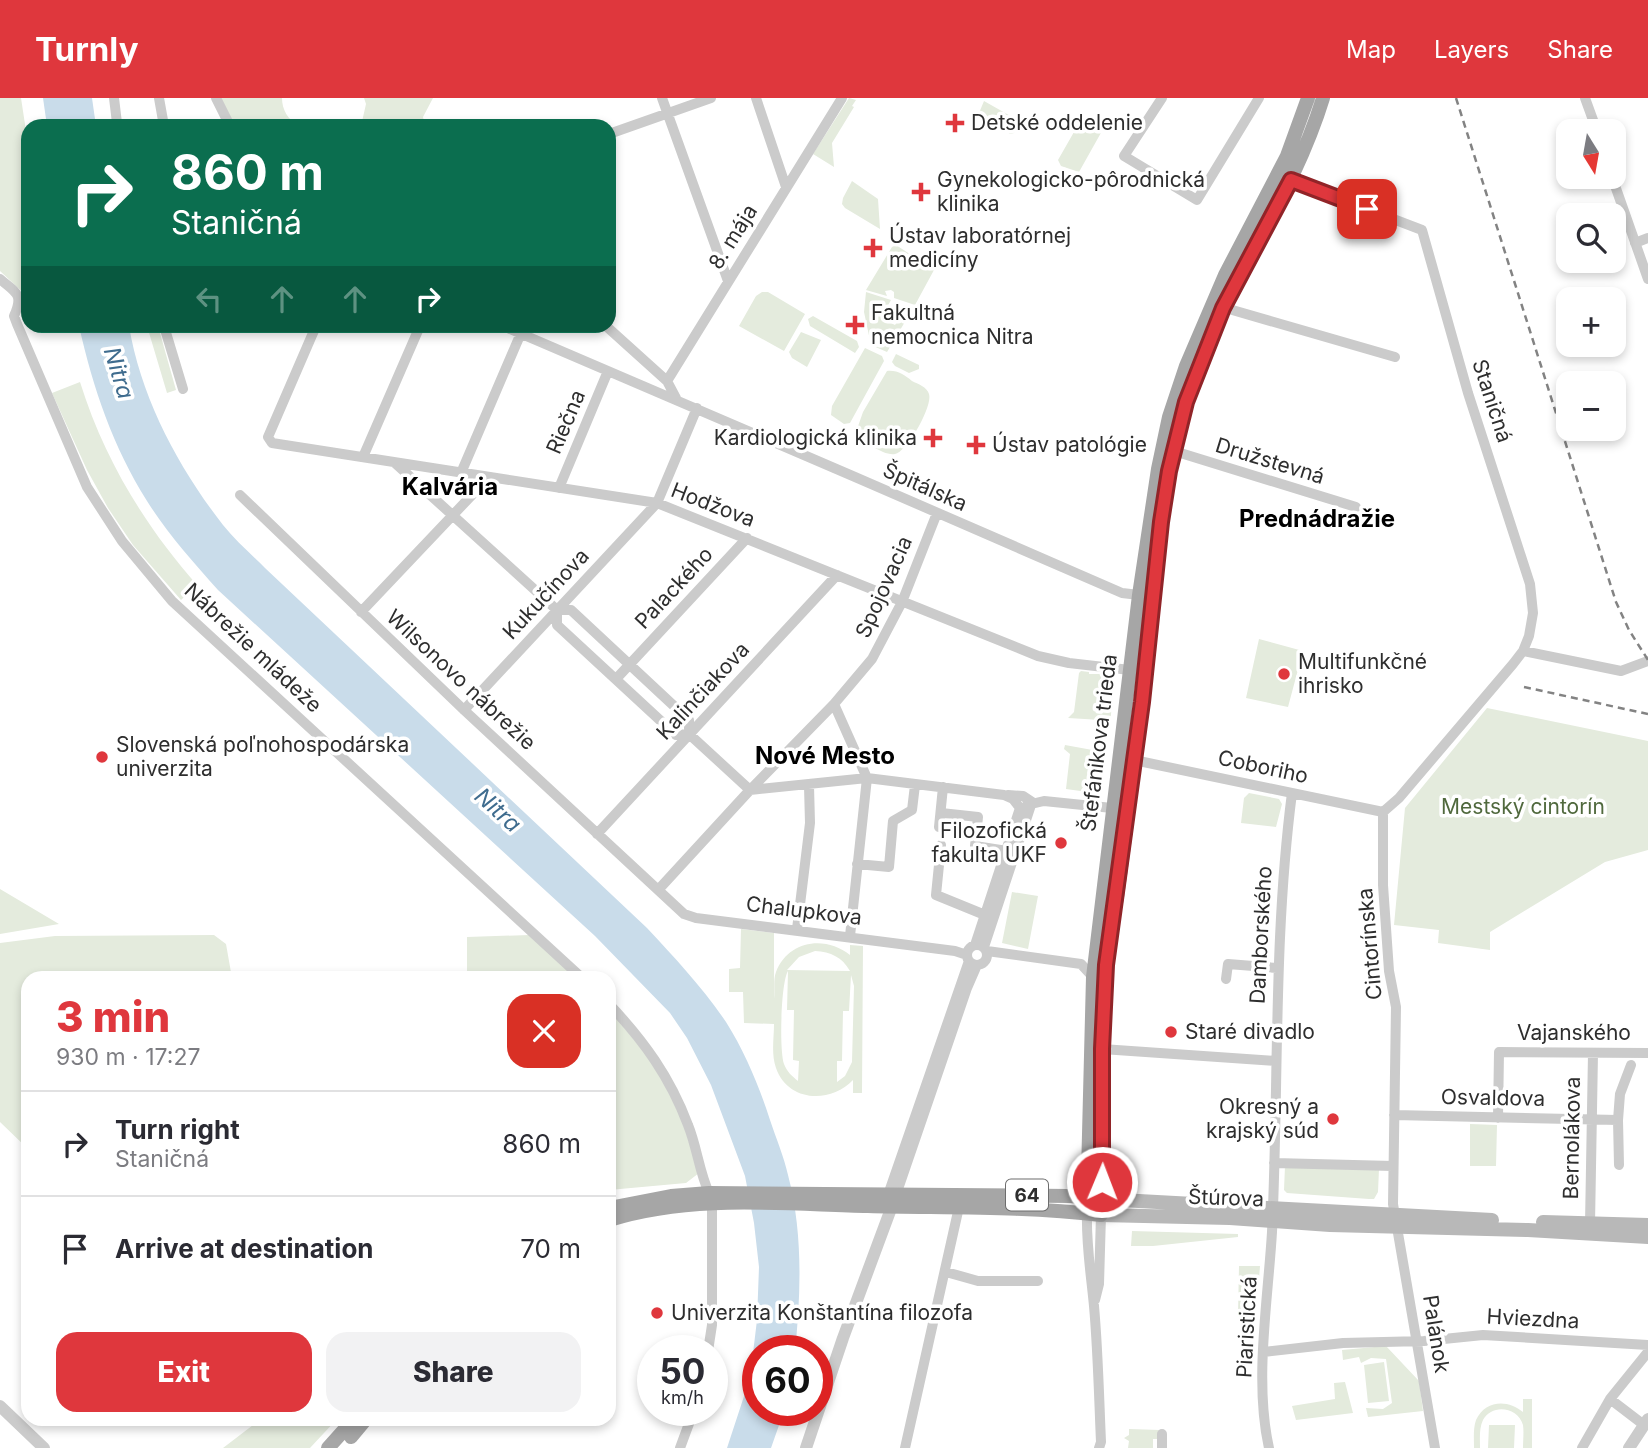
<!DOCTYPE html>
<html lang="en">
<head>
<meta charset="utf-8">
<style>
	:root { --surface:#fff; --page:#f2f2f3; --text:#2b2b33; --muted:#7c7c81; --line:#e1e1e2; --accent:#df373d }
	body { margin:0; font-family:Inter,sans-serif; background:var(--page); color:var(--text); height:100vh; display:flex; flex-direction:column; font-size:26px; white-space:nowrap }
	* { box-sizing:border-box; margin:0 }
	p { font-size:23px; color:var(--muted) }
	.icon { flex:none; width:38px; height:38px; fill:none; stroke:currentColor; stroke-width:2; stroke-linecap:round; stroke-linejoin:round }
	.map { position:relative; flex:1; overflow:hidden }
	.drawer { position:absolute; left:21px; top:873px; width:595px; height:455px; display:flex; flex-direction:column; background:var(--surface); border-radius:21px; box-shadow:0 4px 10px #0003 }
	.drawer>* { flex:none }
	.hud { position:absolute; left:21px; top:21px; width:595px; height:214px; border-radius:21px; box-shadow:0 4px 10px #0003; background:#0b6e4f; color:#fff; overflow:hidden }
	.needle { width:46px; rotate:169deg }
	.tools { position:absolute; left:1556px; top:21px; display:grid; gap:14px }
	.tools a { display:grid; place-items:center; width:70px; height:70px; border-radius:14px; background:var(--surface); box-shadow:0 4px 10px #0003; font-size:35px }
	.speed { position:absolute; left:637px; top:1237px; display:flex; gap:14px; font-size:35px; font-weight:700; text-align:center }
	.speed>* { display:grid; place-content:center; width:91px; height:91px; border-radius:50%; background:var(--surface); box-shadow:0 4px 10px #0003; line-height:1 }
	.speed small { font-size:18px; font-weight:400 }
	.speed .limit { border:10px solid #d22; background:#fff; color:#111 }
	.pin { position:absolute; display:grid; place-items:center; width:60px; height:60px; color:#fff; margin:-30px; border-radius:14px; box-shadow:0 4px 10px #0006 }
	.me { position:absolute; width:77px; margin:-38px; rotate:1deg; stroke-linejoin:round; filter:drop-shadow(0 0 5px #0008) }
	.turn { display:flex; align-items:center; gap:24px; height:147px; padding:0 35px; font-size:32px }
	.turn .icon { width:91px; height:91px; stroke-width:2.5 }
	.turn b { display:block; font-size:49px; line-height:60px }
	.lanes { display:flex; align-items:center; height:66px; padding:0 35px; background:#0003; justify-content:center; gap:35px; direction:ltr }
	.lanes .off { opacity:.35 }
	.round { display:grid; place-items:center; flex:none; width:74px; height:74px; border-radius:21px; background:var(--page) }
	.summary { display:flex; align-items:center; justify-content:space-between; height:119px; padding:0 35px }
	h1 { font-size:42px; font-weight:800; line-height:52px; color:var(--accent) }
	.button { display:flex; gap:14px; margin-top:auto; padding:14px 35px }
	.button a { flex:1; height:80px; border-radius:21px; background:var(--accent); color:#fff; font-size:28px; font-weight:800; line-height:80px; text-align:center }
	.button a+a { background:var(--page); color:var(--text) }
	ul { padding:0; list-style:none }
	li { display:flex; align-items:center; gap:21px; height:105px; padding:0 35px; border-top:2px solid var(--line) }
	li div { flex:1 }
	li b { display:block; font-size:26px }
	li em { font-style:normal }
	header { display:flex; align-items:center; gap:42px; box-sizing:border-box; height:98px; padding:0 35px; background:var(--accent); color:#fff }
	header strong { font-size:33px }
	nav { display:flex; gap:38px; margin-inline-start:auto; font-size:24px }
	.map>svg:first-child { display:block }
	.green { fill:#e4ebdd; fill-rule:evenodd }
	.water { fill:#c9dcea }
	.lines { fill:none; stroke-linecap:round; stroke-linejoin:round }
	.minor { stroke:#cbcbcb; stroke-width:10 }
	.tertiary { stroke:#cbcbcb; stroke-width:12 }
	.secondary { stroke:#b8b8b8; stroke-width:14 }
	.primary { stroke:#a6a6a6; stroke-width:14 }
	.rail { stroke:#838383; stroke-width:2.5; stroke-dasharray:7 5; stroke-linecap:butt }
	.route-casing { stroke:#912428; stroke-width:18 }
	.route { stroke:#df373d; stroke-width:12 }
	.poi-dot { fill:#df373d; stroke:#fff; stroke-width:2.5 }
	.labels { text-anchor:middle; stroke-width:7; stroke-linejoin:round; paint-order:stroke }
	.shield { fill:#fff; stroke:#6d6d6d; stroke-width:2 }
	.shield-label { font-size:19px; font-weight:bold; fill:#2e2e2e }
	.poi-label { font-size:21px; fill:#2e2e2e; stroke:#fff; text-anchor:start }
	.street-label { font-size:21px; fill:#2e2e2e; stroke:#fff }
	.park-label { font-size:21px; fill:#50693d; stroke:#fff }
	.water-label { font-size:23px; font-style:italic; fill:#3f6c8e; stroke:#fff }
	.quarter-label { font-size:24px; font-weight:bold; fill:#000; stroke:#fff }
</style>
</head>
<body>
<header>
<strong>Turnly</strong>
<nav><a>Map</a><a>Layers</a><a>Share</a></nav>
</header>
<div class="map">
<svg width="1648" height="1350" viewBox="0 0 1648 1350">
	<rect width="100%" height="100%" fill="#fff"/>
	<path class="green" d="M0,0H21L28,46V199L0,173Z
		M218,0H282C282,12 288,21 298,28H233Z
		M364,0H433L423,19L425,28H361L366,6Z
		M849,0L856,2L852,8L854,9L832,45L834,69L813,56Z
		M984,3L1014,20L1017,26L1014,35L1010,36L979,15Z
		M1087,24L1102,33L1079,74L1061,68L1058,62L1074,34L1084,30Z
		M852,83L878,101L880,131L845,110L842,106L843,100Z
		M896,147L934,172L915,207L894,200V194L891,192L885,193L887,198L866,192L892,149Z
		M762,194H768L805,216L784,253L739,228L756,198Z
		M866,194L891,202L886,211L894,216L889,224L895,227L908,209L912,212L887,254L871,247L864,214Z
		M813,218L857,243L859,249L855,255L810,228L808,221Z
		M147,228H158L176,292L167,295Z
		M801,234L821,242L807,269L792,260L789,254Z
		M865,250L882,258L884,263L850,325L844,326L831,317L832,308Z
		M896,256L919,267V271L909,275L895,268L892,264Z
		M887,273C898,272 904,277 912,283C918,286 927,289 929,296C933,308 907,354 895,356C883,358 865,343 855,337L863,314Z
		M80,284C104,361 145,428 197,487L181,502L133,447L108,410L87,372L52,295Z
		M1259,541L1303,553L1288,609L1246,600Z
		M1081,573L1089,574V576H1113L1115,580L1110,625L1102,624L1101,622L1068,620L1074,614L1079,575Z
		M1487,610L1648,643V752L1605,764L1490,834V852L1438,845L1439,832L1394,827L1405,710Z
		M1065,647L1098,653L1099,651L1107,652L1104,661L1102,696L1066,691L1070,656L1064,651Z
		M1249,695L1279,701L1282,706L1276,729L1241,725L1244,700Z
		M0,791L59,826L0,836Z
		M1012,794L1038,798L1028,851L1002,845Z
		M741,831L774,835V901C775,892 773,882 776,874C788,842 826,837 850,857V847L863,848L862,995H853V982C830,1006 788,1004 776,970C771,956 774,940 774,926L744,925L743,894H729V871L740,870ZM815,853C831,854 842,859 850,873L787,872L799,859ZM788,873L787,912H794L793,962L799,963L798,983C792,978 787,974 784,966C779,952 781,884 788,873ZM851,877L854,888L852,964L845,978L837,984V963H842L843,913H849Z
		M214,837L226,846L232,880H28V1051L0,1024V845L55,838Z
		M529,837L576,880H467V839Z
		M609,911L655,967L682,1022L699,1075L686,1085L609,1092Z
		M1470,1026L1497,1027L1496,1068H1470Z
		M1285,1068L1379,1071L1378,1094L1374,1101H1369L1287,1095L1284,1092Z
		M1132,1133L1238,1136V1139L1153,1148H1131Z
		M1239,1168H1260L1256,1218L1248,1222L1238,1217Z
		M1386,1248L1419,1283L1423,1313L1368,1319L1366,1310L1383,1311L1392,1305L1386,1261L1371,1260L1361,1265L1359,1259L1343,1262L1342,1252Z
		M1384,1264L1389,1303L1368,1305L1364,1267Z
		M1345,1284L1353,1315L1296,1322L1292,1308L1335,1301L1334,1285Z
		M1523,1301H1532V1350H1523C1523,1343 1524,1334 1523,1327C1518,1309 1492,1305 1483,1322C1479,1330 1480,1341 1480,1350H1474C1474,1341 1473,1331 1476,1322C1485,1302 1508,1301 1523,1314Z
		M261,1321H337L310,1350H223Z
		M1489,1327H1515L1514,1350H1488Z
		M1129,1331L1160,1332L1159,1341H1153V1350H1128L1129,1343L1124,1340L1129,1337Z"/>
	<path class="water" d="M43,0H92L96,28H47Z
		M79,228H129C141,300 178,369 223,427C235,442 251,456 265,470L647,830C675,860 703,890 726,924C745,954 759,988 770,1022C776,1040 784,1059 788,1077C803,1134 801,1195 795,1253H758V1312L784,1313L771,1350H727L750,1280L757,1222L759,1169L754,1125L745,1078L711,987L687,940L670,915L595,838L218,492C193,464 167,435 147,403C113,349 93,290 79,228Z"/>
	<g class="lines">
		<path class="minor" d="M114,0L117,25
			M159,0L164,28
			M216,0L230,28
			M662,0L728,183
			M756,0L786,89
			M1162,0L1124,58L1197,102L1259,0
			M1585,0L1597,33
			M609,36L711,0
			M1612,79L1648,181
			M1291,82L1422,132L1468,295L1530,486L1533,515L1529,538L1523,553L1513,566L1399,700L1383,714V787L1389,873L1396,909L1393,1106L1435,1350
			M1635,145L1648,140
			M0,181C16,195 24,196 14,218L17,226L87,389L122,443L172,503L582,880
			M1222,209L1395,259
			M164,228L183,291
			M316,228L268,339L272,345L657,405L1038,558L1069,565L1130,572
			M503,228C710,316 916,405 1122,495L1139,497
			M606,228L667,283L676,300
			M667,283L842,0
			M1174,353L1356,409
			M363,359L420,228
			M395,365L557,512
			M461,375L524,228
			M559,390L608,273
			M240,397L464,612L684,816L696,820L955,853L967,857
			M361,514L489,379
			M1523,553L1621,573L1648,563
			M616,581L747,440
			M834,606L867,680L850,838
			M464,612L657,405L697,310
			M689,636V622L571,512H557V527L676,637L689,636L750,692
			M1134,662L1383,714
			M750,692L867,680L1004,697L1013,701L1020,710
			M1027,707L1044,703L1112,710
			M941,715L978,719L975,748L1007,753
			M939,729L943,689
			M597,736L837,477
			M941,747L936,797L985,817
			M857,766L889,769L893,723L912,712L915,687
			M659,791L750,692L834,606L872,561L902,504L937,415
			M797,831L810,725L809,688
			M967 857a10 10 0 1 1 20 0a10 10 0 1 1-20 0Z
			M975,847L1020,710
			M984,849L1032,704L1023,698L1008,697
			M987,853L1081,866L1093,879
			M1226,881L1228,866L1277,870
			M609,906C644,943 670,979 688,1027C697,1049 699,1073 709,1095
			M1102,951L1276,963
			M1394,1017L1618,1022L1619,1067
			M1498,1020L1499,954L1648,955
			M1618,1022L1620,996L1631,967
			M1274,1065L1393,1068
			M888,1097L969,863
			M896,1097L967,890L977,867
			M1087,1115C1086,1147 1091,1176 1094,1208C1098,1253 1099,1299 1101,1344L1099,1350
			M1590,1126L1593,955
			M946,1174L978,1183H1038
			M1095,1202L1099,1186L1101,1117
			M708,1253L712,1227V1106
			M1264,1254L1343,1245L1424,1243L1483,1237L1648,1247
			M1610,1301L1644,1327
			M680,1350L694,1312
			M905,1350L959,1109
			M1162,1350V1336
			M1269,1350C1254,1284 1268,1202 1272,1134C1279,986 1273,842 1292,695
			M1582,1350L1610,1301L1648,1254"/>
		<path class="tertiary" d="M0,1308L44,1350
			M806,1350L843,1240L892,1108
			M1629,1350L1648,1321"/>
		<path class="secondary" d="M1102,1101L1492,1122
			M1101,1117L1230,1120L1330,1127L1528,1132L1648,1139
			M1543,1124L1648,1127"/>
		<path class="primary" d="M609,1110L671,1098L709,1095L1071,1098L1097,1101
			M1087,1115L1093,879L1139,497L1158,371L1169,319L1186,268L1225,177L1287,58L1308,0
			M609,1122C692,1096 782,1106 868,1108C946,1110 1024,1108 1101,1117C1103,1034 1097,950 1106,868C1108,845 1113,822 1117,799C1126,734 1134,669 1142,604C1153,504 1158,403 1186,306C1218,197 1290,108 1323,0
			M351,1339L366,1321
			M328,1350L354,1321"/>
		<path class="rail" d="M1456,0L1616,504L1629,532L1648,562
			M1524,589L1648,616"/>
	</g>
	<g class="lines">
		<g class="route-casing">
			<path id="route" d="M1102,1084V951L1106,867L1142,604L1161,424L1169,373L1186,304L1223,210L1291,82L1367,111"/>
		</g>
		<use href="#route" class="route"/>
	</g>
	<g class="poi-dot">
		<path d="M951.5 14.5h7v7h7v7h-7v7h-7v-7h-7v-7h7z"/>
		<path d="M917.5 83.5h7v7h7v7h-7v7h-7v-7h-7v-7h7z"/>
		<path d="M869.5 139.5h7v7h7v7h-7v7h-7v-7h-7v-7h7z"/>
		<path d="M851.5 216.5h7v7h7v7h-7v7h-7v-7h-7v-7h7z"/>
		<path d="M929.5 329.5h7v7h7v7h-7v7h-7v-7h-7v-7h7z"/>
		<path d="M972.5 336.5h7v7h7v7h-7v7h-7v-7h-7v-7h7z"/>
		<circle cx="1284" cy="576" r="7"/>
		<circle cx="102" cy="659" r="7"/>
		<circle cx="1061" cy="745" r="7"/>
		<circle cx="1171" cy="934" r="7"/>
		<circle cx="1333" cy="1021" r="7"/>
		<circle cx="657" cy="1215" r="7"/>
	</g>
	<g class="labels">
		<rect class="shield" x="1006" y="1081.5" width="42" height="31" rx="5"/>
		<g class="shield-label">
			<text x="1027" y="1104">64</text>
		</g>
		<g class="poi-label">
			<text x="971" y="32">Detské oddelenie</text>
			<text x="937" y="89">Gynekologicko-pôrodnická<tspan x="937" dy="24">klinika</tspan></text>
			<text x="889" y="145">Ústav laboratórnej<tspan x="889" dy="24">medicíny</tspan></text>
			<text x="871" y="222">Fakultná<tspan x="871" dy="24">nemocnica Nitra</tspan></text>
			<text x="917" y="347" text-anchor="end">Kardiologická klinika</text>
			<text x="992" y="354">Ústav patológie</text>
			<text x="1298" y="571">Multifunkčné<tspan x="1298" dy="24">ihrisko</tspan></text>
			<text x="116" y="654">Slovenská poľnohospodárska<tspan x="116" dy="24">univerzita</tspan></text>
			<text x="1047" y="740" text-anchor="end">Filozofická<tspan x="1047" dy="24">fakulta UKF</tspan></text>
			<text x="1185" y="941">Staré divadlo</text>
			<text x="1319" y="1016" text-anchor="end">Okresný a<tspan x="1319" dy="24">krajský súd</tspan></text>
			<text x="671" y="1222">Univerzita Konštantína filozofa</text>
		</g>
		<g class="street-label">
			<text transform="translate(733 139) rotate(-58)" y="7">8. mája</text>
			<text transform="translate(1492 303) rotate(72)" y="7">Staničná</text>
			<text transform="translate(566 324) rotate(-67)" y="7">Riečna</text>
			<text transform="translate(1270 363) rotate(17)" y="7">Družstevná</text>
			<text transform="translate(925 389) rotate(24)" y="7">Špitálska</text>
			<text transform="translate(713 407) rotate(21)" y="7">Hodžova</text>
			<text transform="translate(884 489) rotate(-66)" y="7">Spojovacia</text>
			<text transform="translate(674 490) rotate(-47)" y="7">Palackého</text>
			<text transform="translate(546 496) rotate(-47)" y="7">Kukučínova</text>
			<text transform="translate(253 550) rotate(43)" y="7">Nábrežie mládeže</text>
			<text transform="translate(461 582) rotate(43)" y="7">Wilsonovo nábrežie</text>
			<text transform="translate(703 593) rotate(-47)" y="7">Kalinčiakova</text>
			<text transform="translate(1099 645) rotate(-83)" y="7">Štefánikova trieda</text>
			<text transform="translate(1263 669) rotate(12)" y="7">Coboriho</text>
			<text transform="translate(804 813) rotate(7)" y="7">Chalupkova</text>
			<text transform="translate(1261 837) rotate(-87)" y="7">Damborského</text>
			<text transform="translate(1370 846) rotate(-95)" y="7">Cintorínska</text>
			<text x="1574" y="942">Vajanského</text>
			<text transform="translate(1493 1000) rotate(1)" y="7">Osvaldova</text>
			<text transform="translate(1572 1040) rotate(-89)" y="7">Bernolákova</text>
			<text transform="translate(1226 1100) rotate(2)" y="7">Štúrova</text>
			<text transform="translate(1533 1221) rotate(3)" y="7">Hviezdna</text>
			<text transform="translate(1247 1229) rotate(-87)" y="7">Piaristická</text>
			<text transform="translate(1436 1236) rotate(81)" y="7">Palánok</text>
		</g>
		<g class="park-label">
			<text x="1523" y="716">Mestský cintorín</text>
		</g>
		<g class="water-label">
			<text transform="translate(119 275) rotate(73)" y="8">Nitra</text>
			<text transform="translate(498 712) rotate(42)" y="8">Nitra</text>
		</g>
		<g class="quarter-label">
			<text x="450" y="397">Kalvária</text>
			<text x="1317" y="429">Prednádražie</text>
			<text x="825" y="666">Nové Mesto</text>
		</g>
	</g>
</svg>
<div class="tools">
<a><svg class="needle" viewBox="-14 -14 28 28"><path d="M0-13l5 13h-10z" fill="#e53935"/><path d="M0 13l5-13h-10z" fill="#7c7c81"/></svg></a>
<a><svg class="icon" aria-label="search" viewBox="0 0 24 24"><circle cx="10" cy="10" r="6"/><path d="M15 15l6 6"/></svg></a>
<a>+</a>
<a>−</a>
</div>
<div class="speed"><div>50<small>km/h</small></div><div class="limit">60</div></div>
<div class="pin" style="left:1367px;top:111px;background:#d93025"><svg class="icon" aria-label="arrive" viewBox="0 0 24 24"><path d="M6 21V4h12l-3 4 3 4H6"/></svg></div>
<svg class="me" style="left:1102px;top:1084px" viewBox="-20 -20 40 40"><circle r="17" fill="#df373d" stroke="#fff" stroke-width="3"/><path d="M0-11L8 9 0 5-8 9z" fill="#fff"/></svg>
<div class="hud">
<div class="turn"><svg class="icon" aria-label="right" viewBox="0 0 24 24"><path d="M7 20v-9h11M14 6l5 5-5 5"/></svg><div><b>860 m</b>Staničná</div></div>
<div class="lanes"><svg class="icon off" aria-label="left" viewBox="0 0 24 24"><path d="M17 20v-9H6M10 6l-5 5 5 5"/></svg><svg class="icon off" aria-label="ahead" viewBox="0 0 24 24"><path d="M12 20V5M6 11l6-6 6 6"/></svg><svg class="icon off" aria-label="ahead" viewBox="0 0 24 24"><path d="M12 20V5M6 11l6-6 6 6"/></svg><svg class="icon" aria-label="right" viewBox="0 0 24 24"><path d="M7 20v-9h11M14 6l5 5-5 5"/></svg></div>
</div>
<section class="drawer">
<div class="summary"><div><h1>3 min</h1><p>930 m · 17:27</p></div><a class="round" style="background:#d93025;color:#fff"><svg class="icon" aria-label="close" viewBox="0 0 24 24"><path d="M6 6l12 12M18 6L6 18"/></svg></a></div>
<ul>
<li><svg class="icon" aria-label="right" viewBox="0 0 24 24"><path d="M7 20v-9h11M14 6l5 5-5 5"/></svg><div><b>Turn right</b><p>Staničná</p></div><em>860 m</em></li>
<li><svg class="icon" aria-label="arrive" viewBox="0 0 24 24"><path d="M6 21V4h12l-3 4 3 4H6"/></svg><div><b>Arrive at destination</b></div><em>70 m</em></li>
</ul>
<div class="button"><a>Exit</a><a>Share</a></div>
</section>
</div>
</body>
</html>
